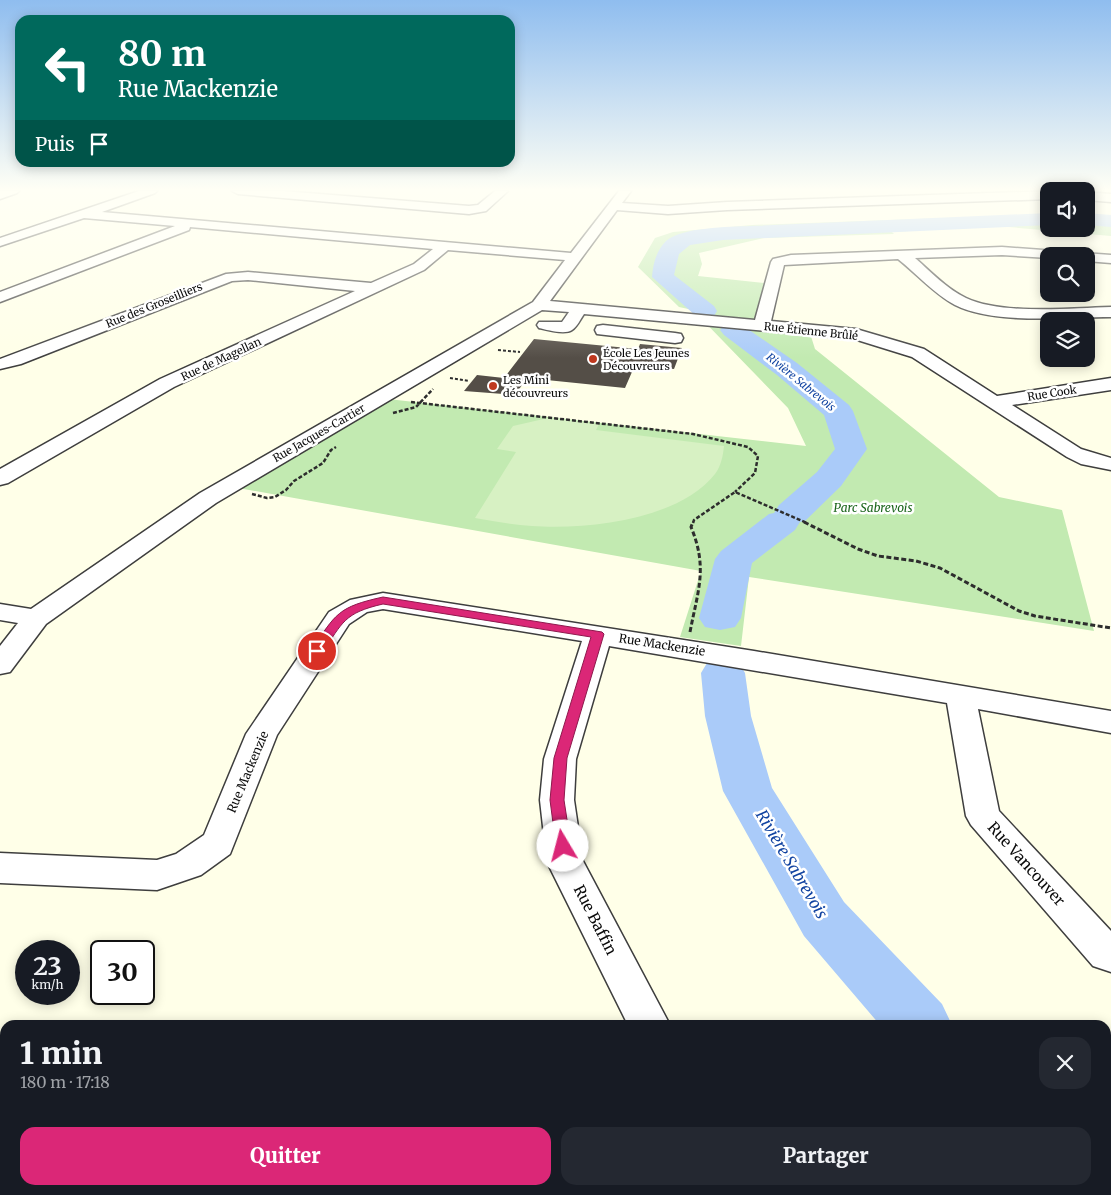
<!DOCTYPE html>
<html lang="fr">
<head>
<meta charset="utf-8">
<style>
	:root { --surface:#171b24; --page:#242831; --text:#f1f3f6; --muted:#9ea1a6; --accent:#db2777 }
	body { margin:0; font-family:Merriweather,serif; background:var(--page); color:var(--text); height:100vh; display:flex; flex-direction:column; font-size:19px; white-space:nowrap }
	* { box-sizing:border-box; margin:0 }
	p { font-size:16px; color:var(--muted) }
	.icon { flex:none; width:28px; height:28px; fill:none; stroke:currentColor; stroke-width:2; stroke-linecap:round; stroke-linejoin:round }
	.map { position:relative; flex:1; overflow:hidden }
	.panel { position:absolute; left:0px; top:1020px; width:1111px; height:175px; display:flex; flex-direction:column; background:var(--surface); border-radius:15px 15px 0 0; box-shadow:0 2px 12px #0003 }
	.panel>* { flex:none }
	.hud { position:absolute; left:15px; top:15px; width:500px; height:152px; border-radius:15px; box-shadow:0 2px 12px #0003; background:#00695c; color:#fff; overflow:hidden }
	.tools { position:absolute; left:1040px; top:182px; display:grid; gap:10px }
	.tools a { display:grid; place-items:center; width:55px; height:55px; border-radius:10px; background:var(--surface); box-shadow:0 2px 12px #0003; font-size:25px }
	.speed { position:absolute; left:15px; top:940px; display:flex; gap:10px; font-size:25px; font-weight:700; text-align:center }
	.speed>* { display:grid; place-content:center; width:65px; height:65px; border-radius:50%; background:var(--surface); box-shadow:0 2px 12px #0003; line-height:1 }
	.speed small { font-size:12px; font-weight:400 }
	.speed .limit { border:2px solid #111; border-radius:8px; background:#fff; color:#111 }
	.pin { position:absolute; display:grid; place-items:center; width:42px; height:42px; color:#fff; margin:-21px; border:2px solid #fff; border-radius:50%; box-shadow:0 1px 5px #0007 }
	.me { position:absolute; width:55px; margin:-28px; rotate:352deg; stroke-linejoin:round; filter:drop-shadow(0 0 4px #0008) }
	.turn { display:flex; align-items:center; gap:18px; height:105px; padding:0 20px; font-size:22px }
	.turn .icon { width:65px; height:65px; stroke-width:2.5 }
	.turn b { display:block; font-size:35px; line-height:42px }
	.then { display:flex; align-items:center; height:48px; padding:0 20px; background:#0003; gap:10px; font-size:19px }
	.round { display:grid; place-items:center; flex:none; width:52px; height:52px; border-radius:15px; background:var(--page) }
	.overview { display:flex; align-items:center; justify-content:space-between; height:85px; padding:0 20px }
	h1 { font-size:30px; font-weight:800; line-height:38px }
	.action { display:flex; gap:10px; margin-top:auto; padding:10px 20px }
	.action a { flex:1; height:58px; border-radius:15px; background:var(--accent); color:#fff; font-size:20px; font-weight:800; line-height:58px; text-align:center }
	.action a+a { background:var(--page); color:var(--text) }
	.map>svg:first-child { display:block }
	.green { fill:#c2eab1 }
	.pitch { fill:#d7f1c3 }
	.lines { fill:none; stroke-linecap:round; stroke-linejoin:round }
	.river { fill:#aacbf9; fill-rule:evenodd }
	.building { fill:#544e47 }
	.minor-casing { stroke:#3e3e3e; stroke-width:3 }
	.path-far2 { stroke:#2d2d2d; stroke-width:2; stroke-dasharray:3 2; stroke-linecap:butt }
	.path-far1 { stroke:#2d2d2d; stroke-width:2.5; stroke-dasharray:4 2; stroke-linecap:butt }
	.path { stroke:#2d2d2d; stroke-width:3; stroke-dasharray:5 2.5; stroke-linecap:butt }
	.minor { fill:#fff; fill-rule:evenodd }
	.route { fill:#db2777; stroke:#8e194d }
	.poi-dot { fill:#bf381e; stroke:#fff; stroke-width:2 }
	.labels { text-anchor:middle; stroke-width:5; stroke-linejoin:round; paint-order:stroke }
	.far-street-label { font-size:11px; fill:#0b0b0b; stroke:#fff }
	.far-poi-label { font-size:11px; fill:#0b0b0b; stroke:#fff; text-anchor:start }
	.far-water-label { font-size:11px; font-style:italic; fill:#1042a0; stroke:#fff }
	.park-label { font-size:12px; font-style:italic; fill:#19641a; stroke:#fff }
	.street-label { font-size:12px; fill:#0b0b0b; stroke:#fff }
	.near-street-label { font-size:15px; fill:#0b0b0b; stroke:#fff }
	.near-water-label { font-size:16px; font-style:italic; fill:#1042a0; stroke:#fff }
</style>
</head>
<body>
<div class="map">
<svg width="1111" height="1195" viewBox="0 0 1111 1195">
	<rect width="100%" height="100%" fill="#ffffe8"/>
	<path class="green" d="M1049,214V229H1086V214L1111,217V236L997,226L892,232L894,234L764,238L699,253L702,264L698,276L773,284L764,321L809,330L815,349L999,497L1062,510L1094,631L749,577L741,646L680,637L701,571L227,486L379,398L806,446L788,408L693,310L679,307L638,267L655,238L673,232L752,225Z"/>
	<path class="pitch" d="M548,418L599,424L596,430L724,446C723,456 721,466 715,474C679,520 586,530 532,526C513,525 494,521 475,518L516,452L497,449L513,426Z"/>
	<g class="lines">
		<path class="river" d="M1049,213V225L723,240L690,245L679,254L674,275L714,306L717,311L714,316L705,318L696,316L652,277C653,264 656,251 666,241C682,227 729,227 750,226Z
			M1086,213L1111,215V227L1086,225Z
			M733,322L742,325L797,363L849,405L853,411L867,449L841,486L805,521L800,522L795,530L752,563L741,618L735,627L720,630L705,627L699,618L715,559L721,551L769,514L774,513L779,505L817,472L835,449L824,415L777,375L724,335L720,330L724,325Z
			M723,659L739,663L745,673L751,716L772,788L844,902L942,1004L952,1025H880L804,936L723,791L705,716L701,673L707,663Z
			M1008,1190H1081L1083,1195H1010Z"/>
	</g>
	<path class="building" d="M534,339L638,349L640,344L682,348L674,369L635,365L625,388L527,378L515,395L464,391L477,375L504,378Z"/>
	<g class="lines">
		<g class="minor-casing">
			<path id="minor" d="M0,191H19L17,193L0,199Z
				M139,191H157L155,193L102,212L571,253L619,191H631L622,203L668,206L727,202L1049,191V199L727,210L668,214L617,210L550,301L755,320L771,262L773,259L791,255L1002,247L1111,255V263L1086,261V256H1049V258L1002,255L915,258C931,272 947,289 966,298C1002,315 1071,308 1111,307V317C1066,317 995,325 955,305C934,294 917,274 898,259L784,265L771,321L856,329L924,349L997,396L1111,378V390L1012,405L1081,449L1111,458V470L1081,464L1067,457L912,357L854,339L584,314C581,318 577,327 572,330C565,335 547,330 539,328L537,325L539,322H562L569,312L542,310L216,503L46,624L10,672L0,674V646L18,623L0,620V604L31,609L200,493L533,302L565,260L448,250L424,270L174,387L8,483L0,485V469L160,379L355,291L248,280L232,281L21,364L0,369V359L226,274L248,272L371,283L414,264L433,249L190,227L189,230L0,302V292L175,226L84,218L0,246V238Z
				M232,191H283L469,206L478,205L495,191H508L486,211L469,214L238,194Z
				M1086,192L1111,194V202L1086,200Z
				M603,325L675,333L681,334L683,338L681,342L675,343L597,334L595,330L597,326Z
				M383,593L754,651L1111,711V733L978,709L999,811L1111,931V972L1093,966L971,825L966,816L947,703L609,646L576,759L574,800L583,861L670,1025H628L547,862L540,800L544,759L582,641L383,609L367,612L349,624L277,735L230,854L201,875L157,890L0,883V853L157,860L176,854L204,835L246,734L329,612L350,600Z
				M566,1190H621L619,1195H564Z
				M707,1190H756L758,1195H709Z"/>
		</g>
		<path class="path-far2" d="M498,350L520,352
			M450,378L469,381"/>
		<path class="path-far1" d="M411,402L693,434L748,447L758,456L755,473L735,492
			M393,413L416,407L433,389
			M252,494L267,498L275,497L286,490L294,481L323,463L331,450L336,447
			M693,523L694,520L735,492L807,523"/>
		<path class="path" d="M804,522L858,549L878,556L916,561L940,568L1019,611L1035,616L1111,628
			M690,632C698,590 708,568 691,527L693,522"/>
		<use href="#minor" class="minor"/>
	</g>
	<linearGradient id="sky" x2="0" y2="1"><stop stop-color="#8fbdef"/><stop offset="0.53" stop-color="#fffff5"/><stop offset="1" stop-color="#fffff5" stop-opacity="0"/></linearGradient>
	<rect width="1111" height="358" fill="url(#sky)"/>
	<path class="route" d="M383,597L602,632L604,634L567,758L564,800L571,846L569,851L563,852L558,851L556,846L550,800L554,758L591,637L383,604C344,613 343,622 322,653H313L311,651C336,613 338,607 383,597Z"/>
	<g class="poi-dot">
		<circle cx="593" cy="359" r="5"/>
		<circle cx="493" cy="386" r="5"/>
	</g>
	<g class="labels">
		<g class="far-street-label">
			<text transform="translate(154 305) rotate(-22)" y="4">Rue des Groseilliers</text>
			<text transform="translate(811 331) rotate(6)" y="4">Rue Étienne Brûlé</text>
			<text transform="translate(221 359) rotate(-25)" y="4">Rue de Magellan</text>
			<text transform="translate(1052 393) rotate(-9)" y="4">Rue Cook</text>
			<text transform="translate(319 433) rotate(-30)" y="4">Rue Jacques-Cartier</text>
		</g>
		<g class="far-poi-label">
			<text x="603" y="357">École Les Jeunes<tspan x="603" dy="13">Découvreurs</tspan></text>
			<text x="503" y="384">Les Mini<tspan x="503" dy="13">découvreurs</tspan></text>
		</g>
		<g class="far-water-label">
			<text transform="translate(801 382) rotate(39)" y="4">Rivière Sabrevois</text>
		</g>
		<g class="park-label">
			<text x="873" y="512">Parc Sabrevois</text>
		</g>
		<g class="street-label">
			<text transform="translate(662 645) rotate(9)" y="4">Rue Mackenzie</text>
			<text transform="translate(248 772) rotate(-67)" y="4">Rue Mackenzie</text>
		</g>
		<g class="near-street-label">
			<text transform="translate(1026 864) rotate(48)" y="5">Rue Vancouver</text>
			<text transform="translate(595 920) rotate(63)" y="5">Rue Baffin</text>
		</g>
		<g class="near-water-label">
			<text transform="translate(792 864) rotate(59)" y="6">Rivière Sabrevois</text>
		</g>
	</g>
</svg>
<div class="tools">
<a><svg class="icon" aria-label="sound" viewBox="0 0 24 24"><path d="M4 9h4l5-4v14l-5-4H4zM17 9q2 3 0 6"/></svg></a>
<a><svg class="icon" aria-label="search" viewBox="0 0 24 24"><circle cx="10" cy="10" r="6"/><path d="M15 15l6 6"/></svg></a>
<a><svg class="icon" aria-label="layers" viewBox="0 0 24 24"><path d="M12 4l9 5-9 5-9-5zM3 14l9 5 9-5"/></svg></a>
</div>
<div class="speed"><div>23<small>km/h</small></div><div class="limit">30</div></div>
<div class="pin" style="left:317px;top:651px;background:#d93025"><svg class="icon" aria-label="arrive" viewBox="0 0 24 24"><path d="M6 21V4h12l-3 4 3 4H6"/></svg></div>
<svg class="me" style="left:563px;top:846px" viewBox="-20 -20 40 40"><circle r="19" fill="#fff"/><path d="M0-13L10 11 0 6-10 11z" fill="#db2777"/></svg>
<div class="hud">
<div class="turn"><svg class="icon" aria-label="left" viewBox="0 0 24 24"><path d="M17 20v-9H6M10 6l-5 5 5 5"/></svg><div><b>80 m</b>Rue Mackenzie</div></div>
<div class="then">Puis<svg class="icon" aria-label="arrive" viewBox="0 0 24 24"><path d="M6 21V4h12l-3 4 3 4H6"/></svg></div>
</div>
<section class="panel">
<div class="overview"><div><h1>1 min</h1><p>180 m · 17:18</p></div><a class="round"><svg class="icon" aria-label="close" viewBox="0 0 24 24"><path d="M6 6l12 12M18 6L6 18"/></svg></a></div>
<div class="action"><a>Quitter</a><a>Partager</a></div>
</section>
</div>
</body>
</html>
